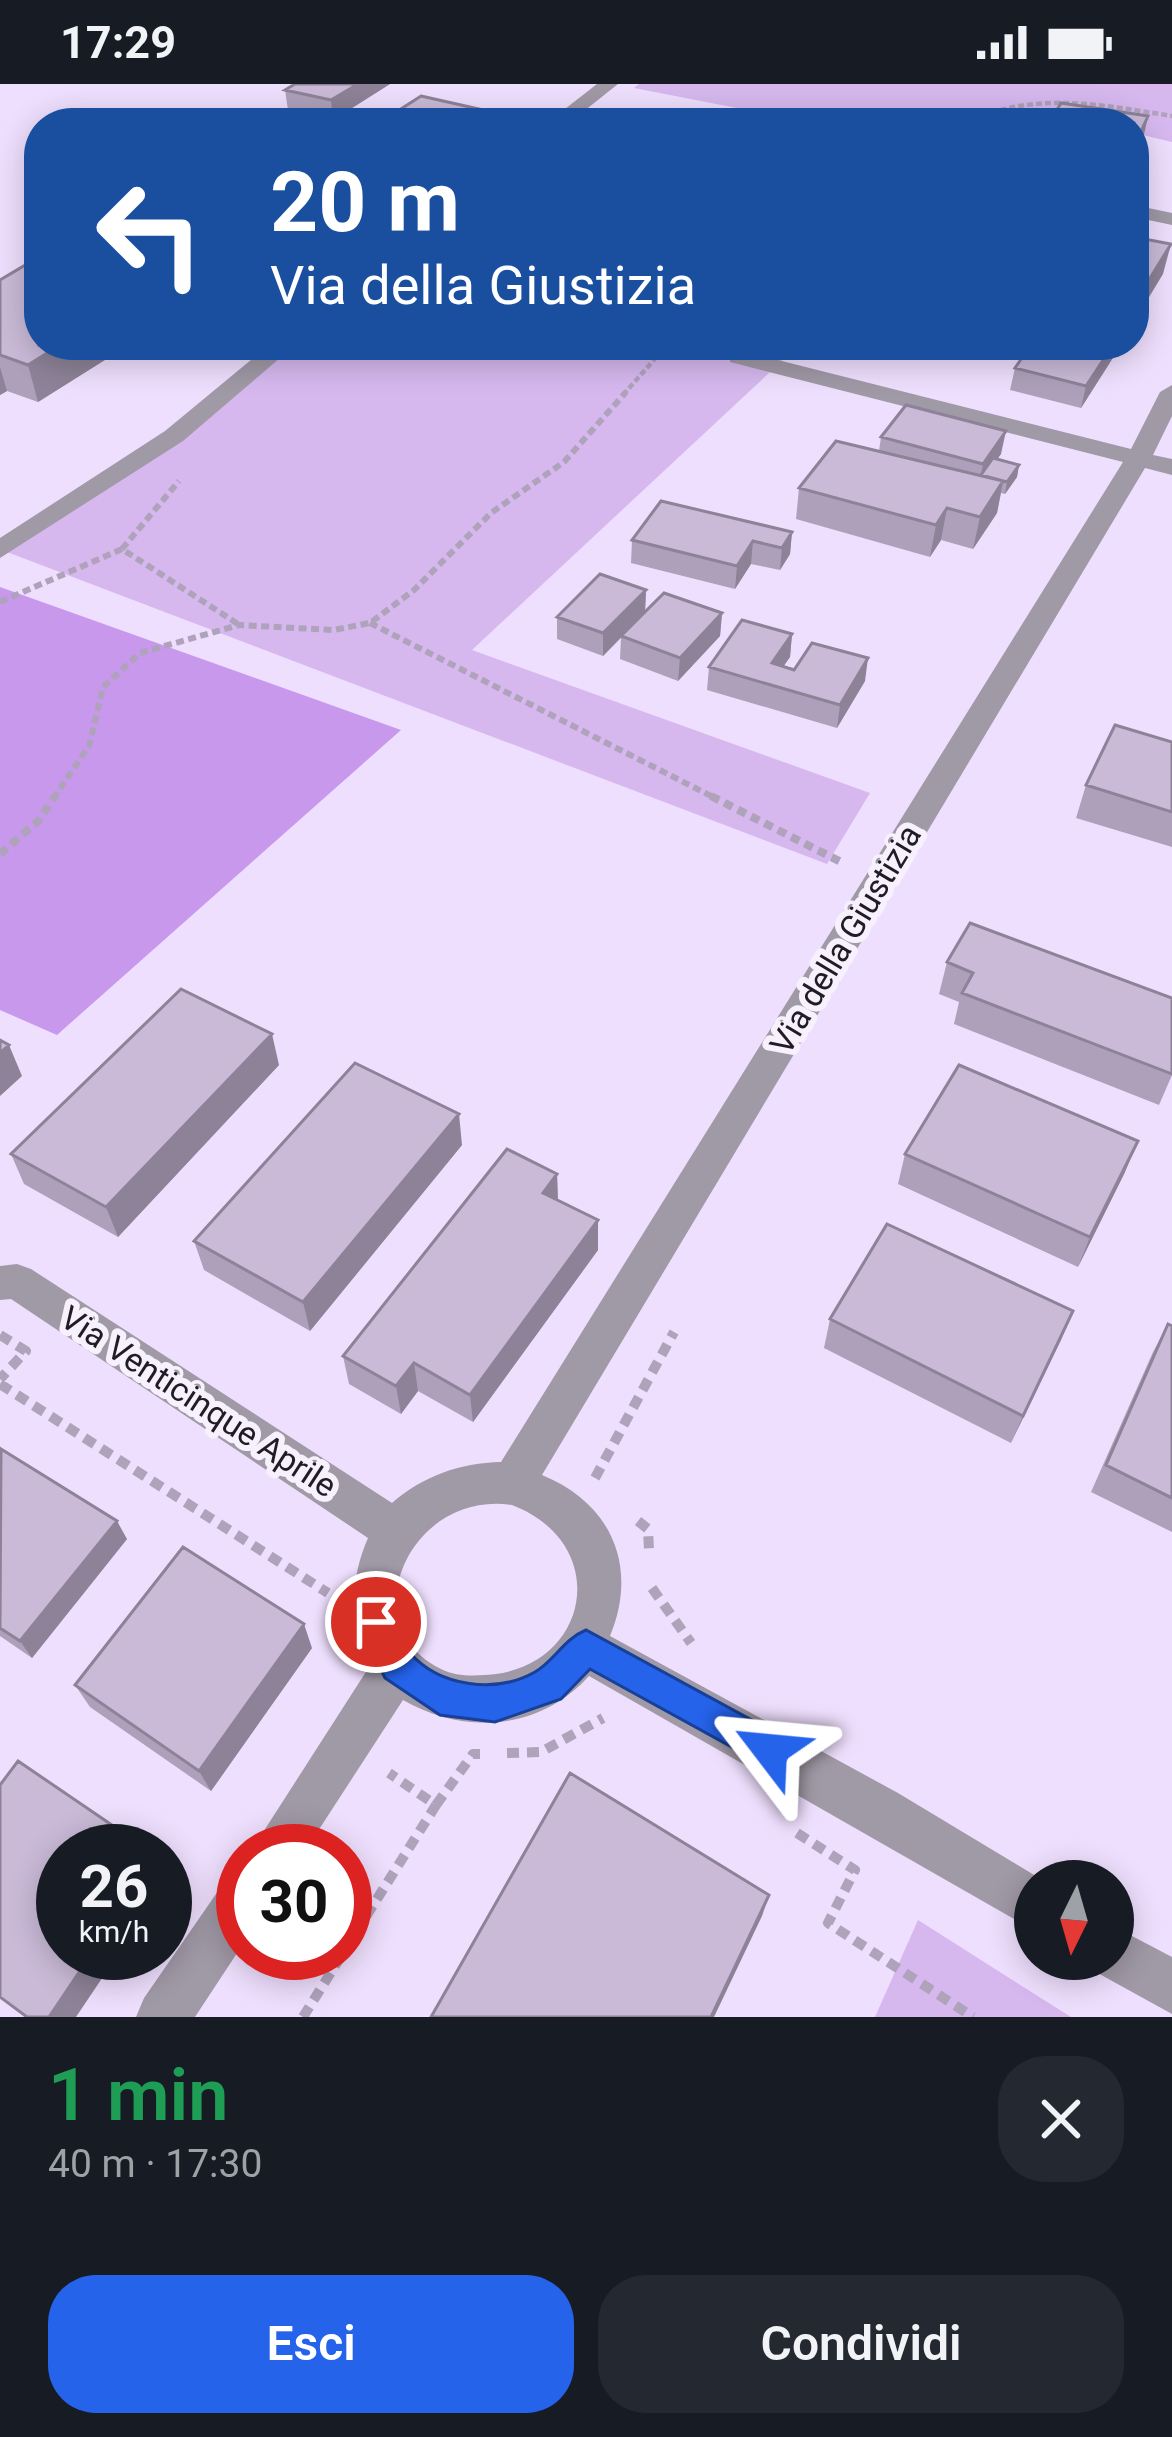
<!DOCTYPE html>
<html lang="it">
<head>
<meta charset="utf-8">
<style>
	:root { --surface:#171b24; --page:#242831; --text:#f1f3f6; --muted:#9ea1a6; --accent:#2563eb }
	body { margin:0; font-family:Roboto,sans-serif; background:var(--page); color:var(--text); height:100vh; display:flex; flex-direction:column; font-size:45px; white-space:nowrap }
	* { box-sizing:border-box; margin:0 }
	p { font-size:39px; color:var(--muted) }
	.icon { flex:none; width:66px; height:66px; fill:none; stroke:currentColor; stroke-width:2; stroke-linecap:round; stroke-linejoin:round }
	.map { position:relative; height:1933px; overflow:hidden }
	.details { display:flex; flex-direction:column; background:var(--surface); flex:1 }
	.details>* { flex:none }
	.guide { position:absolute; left:24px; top:24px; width:1125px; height:252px; border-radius:48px; box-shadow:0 6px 30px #0003; background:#1a4fa0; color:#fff; overflow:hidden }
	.needle { width:78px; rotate:185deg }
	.tools { position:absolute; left:1014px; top:1776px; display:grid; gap:24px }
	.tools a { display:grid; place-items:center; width:120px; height:120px; border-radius:50%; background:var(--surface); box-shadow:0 6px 30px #0003; font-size:60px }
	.speed { position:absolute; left:36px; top:1740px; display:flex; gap:24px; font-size:60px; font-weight:700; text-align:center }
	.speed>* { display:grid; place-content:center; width:156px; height:156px; border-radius:50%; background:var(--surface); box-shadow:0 6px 30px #0003; line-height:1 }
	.speed small { font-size:30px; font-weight:400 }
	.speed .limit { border:18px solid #d22; background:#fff; color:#111 }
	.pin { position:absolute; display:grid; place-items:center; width:102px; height:102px; color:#fff; margin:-51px; border:6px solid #fff; border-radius:50%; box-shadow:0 3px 12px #0007 }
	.me { position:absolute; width:132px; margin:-66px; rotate:299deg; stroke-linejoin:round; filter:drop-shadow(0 0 9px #0008) }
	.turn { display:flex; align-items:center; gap:42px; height:252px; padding:0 48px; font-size:54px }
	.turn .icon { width:156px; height:156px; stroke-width:2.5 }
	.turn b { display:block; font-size:84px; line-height:102px }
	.round { display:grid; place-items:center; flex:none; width:126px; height:126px; border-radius:48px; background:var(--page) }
	.headline { display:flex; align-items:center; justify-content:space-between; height:204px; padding:0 48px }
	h1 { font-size:72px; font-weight:600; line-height:90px; color:#1e9e55 }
	.cta { display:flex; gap:24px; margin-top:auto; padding:24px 48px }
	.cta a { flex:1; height:138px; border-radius:48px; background:var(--accent); color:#fff; font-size:48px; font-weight:600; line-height:138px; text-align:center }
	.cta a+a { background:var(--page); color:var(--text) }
	.status { display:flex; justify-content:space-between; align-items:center; height:84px; padding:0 60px; background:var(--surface); direction:ltr }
	.status svg { height:33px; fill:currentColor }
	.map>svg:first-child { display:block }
	.green { fill:#d6b8ef }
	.forest { fill:#c898ed }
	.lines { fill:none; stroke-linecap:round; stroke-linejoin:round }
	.path-far3 { stroke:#afa2bb; stroke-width:4.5; stroke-dasharray:6 3; stroke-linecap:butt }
	.path-far2 { stroke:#afa2bb; stroke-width:6; stroke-dasharray:8 4.5; stroke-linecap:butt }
	.path-far1 { stroke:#afa2bb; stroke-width:8; stroke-dasharray:9 6; stroke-linecap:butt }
	.path { stroke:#afa2bb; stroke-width:10; stroke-dasharray:12 8; stroke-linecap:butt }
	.minor { fill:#a099a6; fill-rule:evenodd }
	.wall { fill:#aea0ba }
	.shaded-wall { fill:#8d8297 }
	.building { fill:#cabad8; stroke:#8d8297; stroke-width:3 }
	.route { fill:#2563eb; stroke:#184099; stroke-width:3 }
	.labels { text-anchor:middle; stroke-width:12; stroke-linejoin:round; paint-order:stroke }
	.street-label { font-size:33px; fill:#211b26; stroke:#f7f1fd }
</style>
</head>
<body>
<div class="status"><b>17:29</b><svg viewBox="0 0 49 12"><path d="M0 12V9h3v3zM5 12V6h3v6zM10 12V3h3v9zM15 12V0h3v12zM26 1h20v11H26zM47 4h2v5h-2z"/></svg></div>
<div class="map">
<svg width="1172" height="1933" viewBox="0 0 1172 1933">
	<rect width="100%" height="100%" fill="#efdffe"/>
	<path class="green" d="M639,0H1172V58L1134,49V39H1088L1049,30L1039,39H814L634,4Z
		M293,261H799L472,566L870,709L827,780L7,468Z
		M918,1836L1071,1933H875Z"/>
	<path class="forest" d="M0,503L401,646L57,951L0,926Z"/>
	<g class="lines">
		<path class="path-far3" d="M967,39C1033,6 1102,21 1172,32
			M320,273L335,261
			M623,311L667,261"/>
		<path class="path-far2" d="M122,465L179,397
			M0,518L122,465L238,540
			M370,539L717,715
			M53,715L89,662L103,603L140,569L239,541L333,546L370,539L414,506L491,429L564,378L626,308"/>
		<path class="path-far1" d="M711,712L841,778
			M0,770L39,736L55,712"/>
		<path class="path" d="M0,1251L26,1267L0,1295
			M0,1300L328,1509
			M595,1394L674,1248
			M638,1437L648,1445L649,1466
			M652,1504L691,1559
			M507,1669L541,1668L603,1634
			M436,1721L473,1670H480
			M797,1749L855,1786L828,1839L973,1933
			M1070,1785L1089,1797
			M345,1866L436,1721L389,1689
			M303,1933L343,1869"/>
		<path class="minor" d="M597,0H618L569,39H547Z
			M1134,121L1172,129V141L1134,133Z
			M269,261H295L183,357L0,474V454L165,347Z
			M738,266L1131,365L1160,308L1172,301V332L1153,371L1172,375V391L1145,384L542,1391C611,1419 639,1482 610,1552L898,1709L1044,1797H1035V1847L589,1592C540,1646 465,1652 403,1616L305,1767H251L371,1580C350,1537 349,1498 368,1454L11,1215L0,1216V1182L17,1180L31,1185L392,1419C423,1392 460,1379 501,1378L1123,378L730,278V268ZM512,1421C614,1460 590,1586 485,1591C470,1592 455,1592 441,1585C351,1541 409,1406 512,1421Z
			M243,1789V1860L195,1933H136L144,1914L225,1797Z
			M1113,1842L1172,1873V1930L1094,1887L1090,1875H1113Z"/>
	</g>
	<path class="wall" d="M295,0H390L333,36L288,26L285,6Z
		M0,196L108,274L38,318L7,307L0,311Z
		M1031,261H1118L1116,269L1081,324L1010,306L1015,284Z
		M881,353L1001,370L997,375L1019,381L1017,393L1005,410L1001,409L997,429L973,465L941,456L930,473L796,435L799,404L879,367Z
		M792,448L790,470L780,486L751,480L735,505L631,479L632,456Z
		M646,506L645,528L722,529L720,552L678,597L620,575L621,554L603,572L557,555V533Z
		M792,550L790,573L783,582L865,597L837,644L707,606L709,583Z
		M1172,658V763L1076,734L1086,701Z
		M947,878L1172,914V991L1159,1021L954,940L959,918L939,910Z
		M279,981L118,1153L24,1100L11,1070Z
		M462,1061L310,1247L204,1186L194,1157Z
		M905,1070L1125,1088L1078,1183L898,1100Z
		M557,1090L558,1116L598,1136V1166L473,1338L418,1307L401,1330L349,1300L343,1272Z
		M1073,1227L1011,1359L824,1264L830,1235Z
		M1168,1240L1172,1242V1448L1091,1408L1153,1268Z
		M0,1366L127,1455L32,1574L0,1552Z
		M312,1564L211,1707L90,1623L75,1601Z"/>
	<path class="shaded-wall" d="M358,0H390L333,36L331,16Z
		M501,30V39H488Z
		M1148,32L1142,60L1134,75L1138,54Z
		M1171,160L1163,190L1134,238L1136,217Z
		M60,261H105L108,274L38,318L28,281Z
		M1113,261H1118L1116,269L1081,324L1086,302Z
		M0,283L7,307L0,311Z
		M1006,347L1001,370L985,392L981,391L983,380Z
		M1019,381L1017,393L1005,410L1007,398Z
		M1003,397L997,429L973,465L980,433Z
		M947,424L941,456L930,473L936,441Z
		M792,448L790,470L780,486L782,464Z
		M753,457L751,480L735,505L737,482Z
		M646,506L645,528L603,572V549Z
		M722,529L720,552L678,597L680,574Z
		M792,550L790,573L770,602L772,579Z
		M868,574L865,597L837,644L840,621Z
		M272,950L279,981L118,1153L106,1123Z
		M9,961L22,992L0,1012V969Z
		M459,1030L462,1061L310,1247L303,1218Z
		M1138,1057L1125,1088L1078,1183L1090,1153Z
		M557,1090L558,1120L543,1109Z
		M598,1136V1166L473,1338L470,1311Z
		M1073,1227L1061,1256L1011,1359L1023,1332Z
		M414,1279L418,1307L401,1330L396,1302Z
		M117,1437L127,1455L32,1574L20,1557Z
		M304,1540L312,1564L211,1707L199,1687Z
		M165,1782L171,1791L165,1801Z
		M769,1811L762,1832L714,1933H711Z
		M92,1869H119L76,1933H49Z"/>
	<path class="building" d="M295,0H358L331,16L285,6Z
		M421,12L501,30L488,39H428L415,36L411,39H379Z
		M1061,19L1148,32L1138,54L1134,53V39H1049Z
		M1134,153L1171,160L1136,217L1134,216Z
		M39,173V261H60L28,281L0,271V196Z
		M1031,261H1113L1086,302L1015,284Z
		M906,321L1006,347L983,380L881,353Z
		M836,357L1003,397L980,433L947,424L936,441L799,404Z
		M993,374L1019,381L1007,398L981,391Z
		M661,417L792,448L782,464L753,457L737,482L632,456Z
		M600,490L646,506L603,549L557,533Z
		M664,509L722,529L680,574L621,552Z
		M742,536L792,550L772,579L794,586L812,559L868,574L840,621L709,583Z
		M1115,641L1172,658V728L1086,701Z
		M970,839L1172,914V990L962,909L973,889L947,878Z
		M181,905L272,950L106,1123L11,1070Z
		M0,956L9,961L0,969Z
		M355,979L459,1030L303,1218L194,1157Z
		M959,981L1138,1057L1090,1153L905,1070Z
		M507,1065L557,1090L543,1109L598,1136L470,1311L414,1279L396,1302L343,1272Z
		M887,1140L1073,1227L1023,1332L830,1235Z
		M1168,1240L1172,1242V1414L1106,1381Z
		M1,1365L117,1437L20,1557L0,1544Z
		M183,1463L304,1540L199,1687L75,1601Z
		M18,1677L150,1767H63V1869H92L49,1933H27L0,1913V1701Z
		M570,1689L769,1811L711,1933H431Z"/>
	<path class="route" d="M376,1521L388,1526C395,1539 401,1558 410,1569C440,1603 496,1610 535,1588C554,1577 564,1555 586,1546L783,1653L788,1666L783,1679L770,1684L590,1585L561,1615L495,1638L440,1631L385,1594L358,1538L363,1526Z"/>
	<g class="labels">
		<g class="street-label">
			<text transform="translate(845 855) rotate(-59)" y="12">Via della Giustizia</text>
			<text transform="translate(199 1317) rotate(33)" y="12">Via Venticinque Aprile</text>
		</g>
	</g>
</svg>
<div class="tools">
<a><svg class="needle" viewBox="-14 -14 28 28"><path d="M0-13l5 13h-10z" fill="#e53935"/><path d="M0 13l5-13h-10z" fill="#9ea1a6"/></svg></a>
</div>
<div class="speed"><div>26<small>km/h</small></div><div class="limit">30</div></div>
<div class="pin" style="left:376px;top:1538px;background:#d93025"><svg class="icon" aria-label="arrive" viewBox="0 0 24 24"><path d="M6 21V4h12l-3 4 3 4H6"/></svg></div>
<svg class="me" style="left:770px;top:1666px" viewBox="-20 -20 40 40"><path d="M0-17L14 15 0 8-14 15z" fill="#2563eb" stroke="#fff" stroke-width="4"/></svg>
<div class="guide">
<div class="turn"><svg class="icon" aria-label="left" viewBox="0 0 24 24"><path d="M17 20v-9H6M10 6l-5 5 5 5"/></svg><div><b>20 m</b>Via della Giustizia</div></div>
</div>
</div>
<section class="details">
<div class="headline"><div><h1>1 min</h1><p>40 m · 17:30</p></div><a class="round"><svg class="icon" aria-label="close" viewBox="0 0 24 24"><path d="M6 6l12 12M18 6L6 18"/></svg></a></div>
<div class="cta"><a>Esci</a><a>Condividi</a></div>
</section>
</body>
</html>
